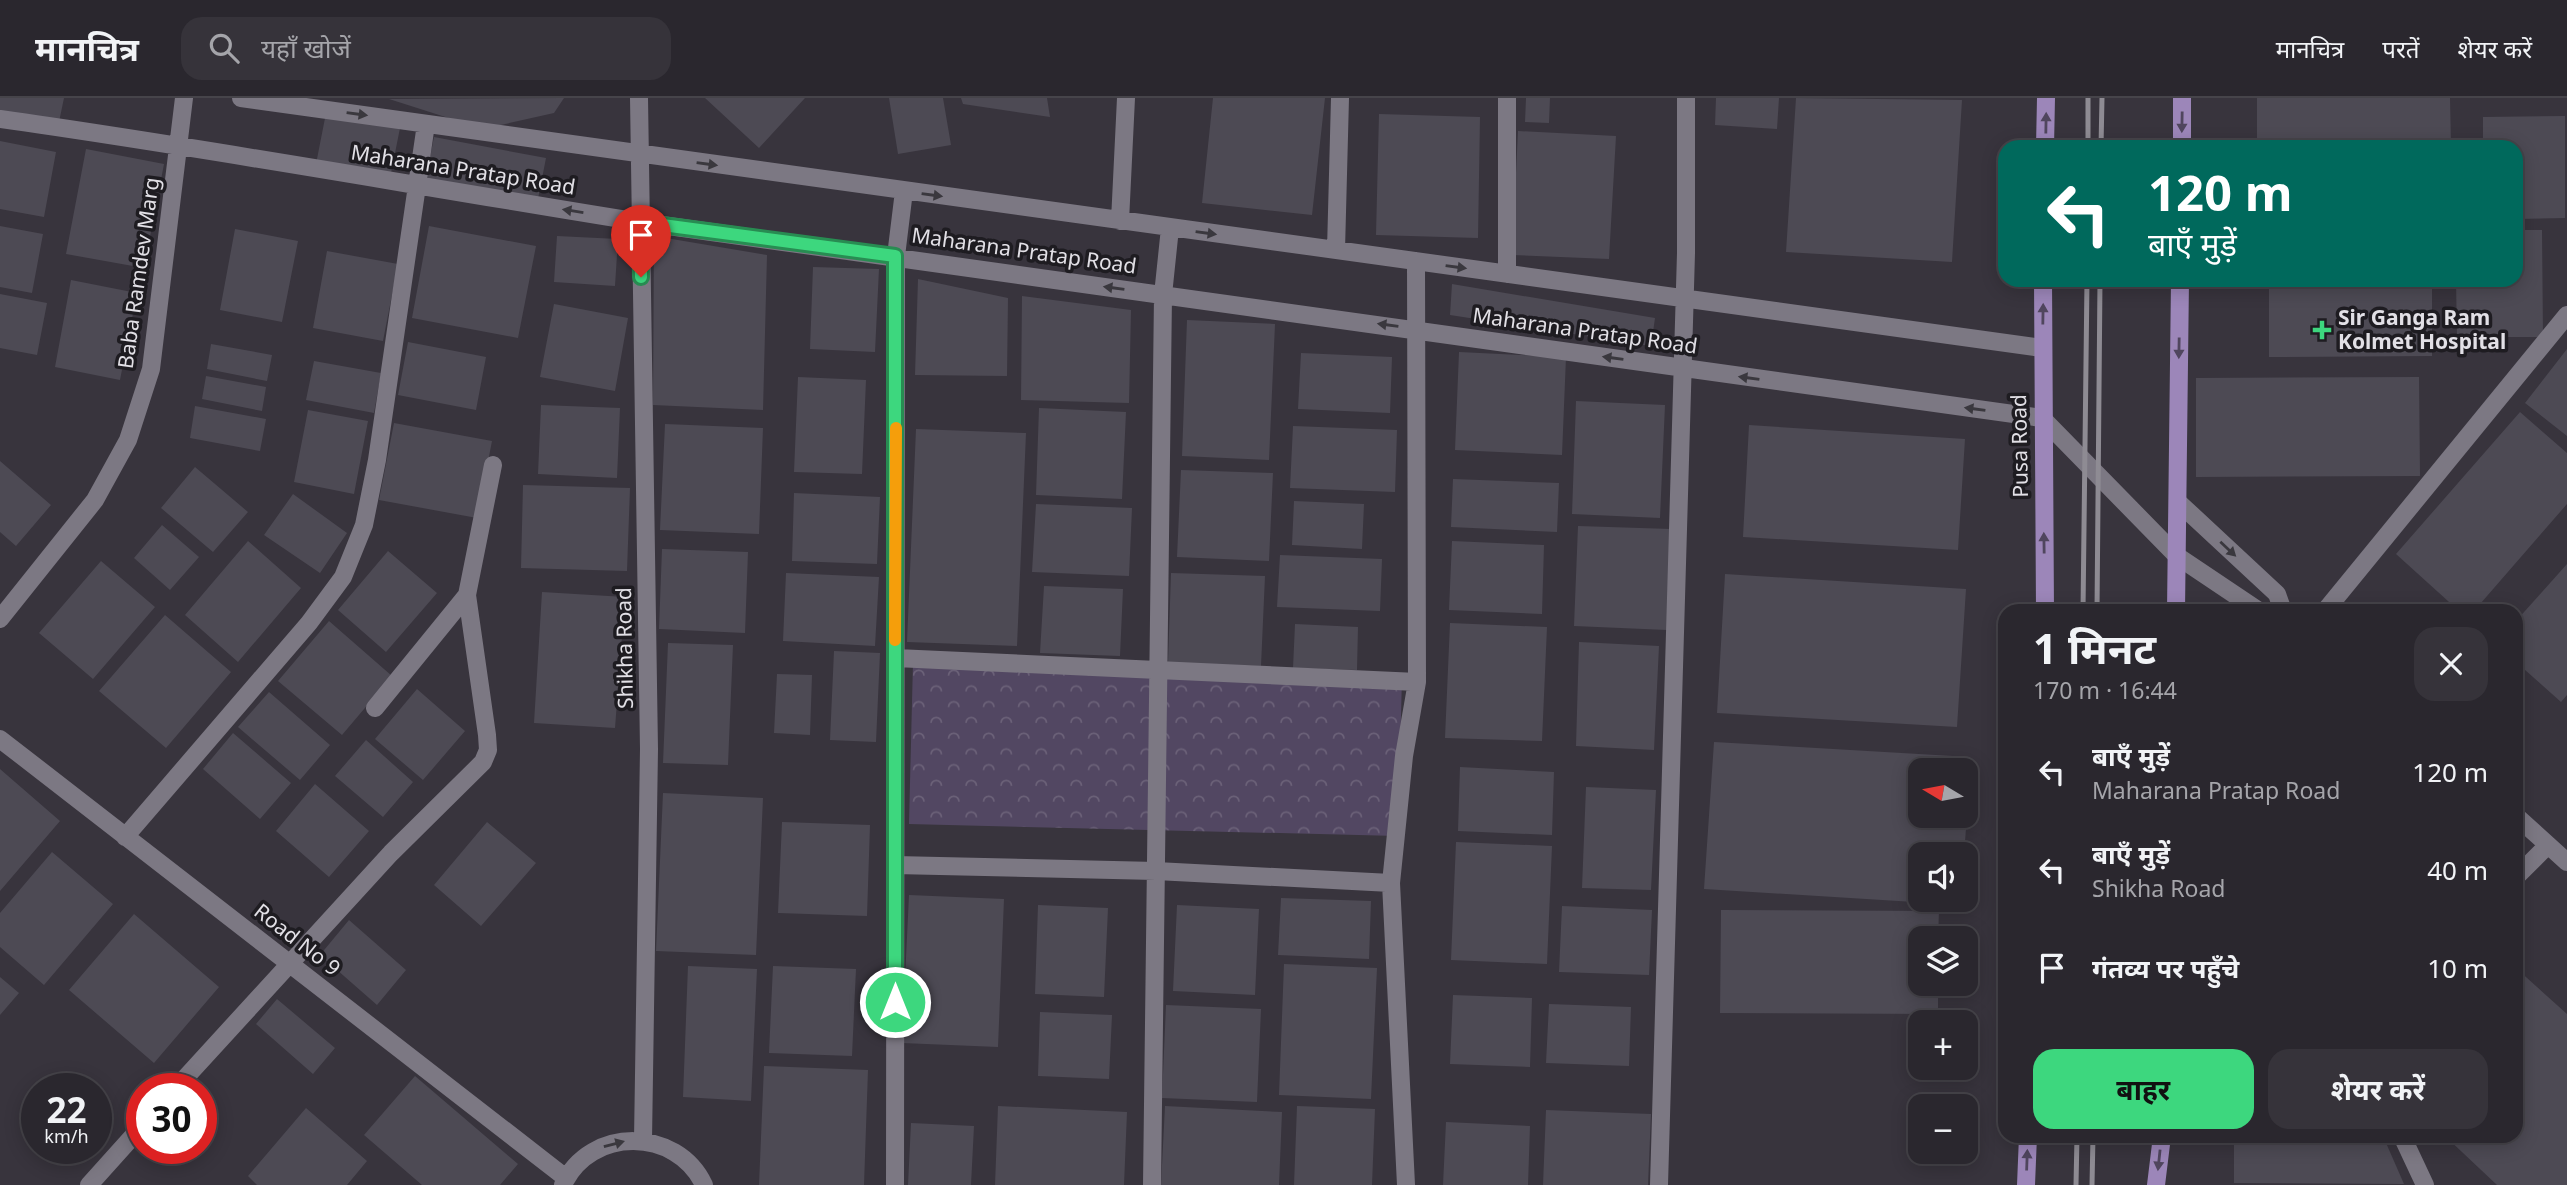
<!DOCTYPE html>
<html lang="hi">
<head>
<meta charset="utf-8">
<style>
	:root { --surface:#2a272e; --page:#36333a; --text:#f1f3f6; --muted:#a5a5aa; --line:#46444a; --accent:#3dd77e }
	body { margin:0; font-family:"Noto Sans","Noto Sans Devanagari",sans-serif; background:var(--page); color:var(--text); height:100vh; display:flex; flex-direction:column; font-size:26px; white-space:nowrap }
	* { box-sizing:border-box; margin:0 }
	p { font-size:23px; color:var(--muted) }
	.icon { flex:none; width:38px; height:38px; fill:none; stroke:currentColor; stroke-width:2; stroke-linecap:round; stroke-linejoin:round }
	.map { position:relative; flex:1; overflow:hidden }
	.side { position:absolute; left:1998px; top:506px; width:525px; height:539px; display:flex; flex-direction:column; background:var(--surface); border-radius:21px; box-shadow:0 4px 18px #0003,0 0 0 2px var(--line) }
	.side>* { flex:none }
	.banner { position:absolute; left:1998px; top:42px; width:525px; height:147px; border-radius:21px; box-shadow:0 4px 18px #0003,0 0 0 2px var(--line); background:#00695c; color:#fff; overflow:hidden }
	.needle { width:46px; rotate:280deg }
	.tools { position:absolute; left:1908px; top:660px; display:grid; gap:14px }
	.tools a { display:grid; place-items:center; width:70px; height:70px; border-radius:14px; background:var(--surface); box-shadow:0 4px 18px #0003,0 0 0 2px var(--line); font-size:35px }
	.speed { position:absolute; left:21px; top:975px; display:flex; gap:14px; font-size:35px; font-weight:700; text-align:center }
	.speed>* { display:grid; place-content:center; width:91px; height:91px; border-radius:50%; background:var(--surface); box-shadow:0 4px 18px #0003,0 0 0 2px var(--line); line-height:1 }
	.speed small { font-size:18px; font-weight:400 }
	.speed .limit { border:10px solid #d22; background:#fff; color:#111 }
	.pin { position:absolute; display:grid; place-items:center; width:60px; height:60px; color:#fff; margin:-72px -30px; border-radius:50% 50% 50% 0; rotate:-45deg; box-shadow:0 0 7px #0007 }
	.pin .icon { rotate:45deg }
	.me { position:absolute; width:77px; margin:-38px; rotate:0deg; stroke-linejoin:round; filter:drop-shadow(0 0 5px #0008) }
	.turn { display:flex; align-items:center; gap:24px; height:147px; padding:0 35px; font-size:32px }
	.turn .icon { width:91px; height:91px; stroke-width:2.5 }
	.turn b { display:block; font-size:49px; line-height:60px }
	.round { display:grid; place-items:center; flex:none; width:74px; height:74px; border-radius:21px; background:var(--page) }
	.summary { display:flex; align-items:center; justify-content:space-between; height:119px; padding:0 35px }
	h1 { font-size:42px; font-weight:700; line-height:52px }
	.primary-button { display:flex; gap:14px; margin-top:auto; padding:14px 35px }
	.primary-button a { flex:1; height:80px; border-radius:21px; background:var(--accent); color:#111; font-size:28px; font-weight:700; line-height:80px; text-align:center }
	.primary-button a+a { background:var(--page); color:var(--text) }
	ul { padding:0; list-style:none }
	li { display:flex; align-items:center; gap:21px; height:98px; padding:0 35px }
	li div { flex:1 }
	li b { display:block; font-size:26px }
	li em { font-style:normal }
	header { display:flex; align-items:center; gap:42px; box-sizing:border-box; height:98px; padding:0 35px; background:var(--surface); border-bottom:2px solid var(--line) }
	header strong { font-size:33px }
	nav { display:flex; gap:38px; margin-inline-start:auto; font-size:24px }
	.search { width:490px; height:63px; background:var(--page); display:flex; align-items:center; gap:18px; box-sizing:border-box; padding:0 24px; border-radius:21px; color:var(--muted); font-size:26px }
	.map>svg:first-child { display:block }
	.park { fill:url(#park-crowns) }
	.building { fill:#4d4a54 }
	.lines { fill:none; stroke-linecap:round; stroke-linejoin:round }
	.path { stroke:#918e96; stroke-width:4.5; stroke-dasharray:3.5 3.5; stroke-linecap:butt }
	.minor { stroke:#7c7883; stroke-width:18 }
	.major { stroke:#9c86b9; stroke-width:18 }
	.rail { stroke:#8e8b93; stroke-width:5 }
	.oneway { fill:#3a383e }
	.oneway2 { fill:#50465e }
	.route-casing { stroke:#288c52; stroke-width:18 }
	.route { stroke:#3dd77e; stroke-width:12 }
	.slow { stroke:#f59e0b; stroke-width:12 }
	.poi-dot { fill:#3dd77e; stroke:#1e1c21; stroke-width:2.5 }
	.labels { text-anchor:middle; stroke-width:7; stroke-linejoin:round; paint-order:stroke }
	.street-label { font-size:21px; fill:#e2e0e6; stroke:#1e1c21 }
	.poi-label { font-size:21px; font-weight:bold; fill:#e2e0e6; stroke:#1e1c21; text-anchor:start }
</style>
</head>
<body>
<header>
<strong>मानचित्र</strong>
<div class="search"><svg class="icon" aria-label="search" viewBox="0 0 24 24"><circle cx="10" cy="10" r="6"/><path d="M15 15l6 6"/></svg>यहाँ खोजें</div>
<nav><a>मानचित्र</a><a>परतें</a><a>शेयर करें</a></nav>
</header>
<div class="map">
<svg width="2567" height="1087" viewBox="0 0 2567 1087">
	<defs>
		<pattern id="park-crowns" width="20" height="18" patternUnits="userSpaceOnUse" patternTransform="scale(1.75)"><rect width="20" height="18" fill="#524762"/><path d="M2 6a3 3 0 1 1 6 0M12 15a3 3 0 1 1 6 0" fill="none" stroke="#6b6178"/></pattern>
	</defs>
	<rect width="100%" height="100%" fill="#38343d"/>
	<path class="park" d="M913,565L1402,577L1398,738L909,726Z"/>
	<path class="building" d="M0,0H64L59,24L0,13Z
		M564,0L554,15L483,31L389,1Z
		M705,0H805L759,50Z
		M889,0H943L951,47L898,56Z
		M961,0H1047L1050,19L963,6Z
		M1213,0H1325L1312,117L1202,105Z
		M1526,0H1550L1549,25L1525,24Z
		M1716,0H1779L1777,31L1715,27Z
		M1796,0L1962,2L1952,164L1786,154Z
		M2257,0H2450L2451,48L2257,49Z
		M326,15L400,30L390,80L316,66Z
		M1379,16L1480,19L1478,140L1376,137Z
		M2565,18V120L2516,121V49H2483V19Z
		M1518,33L1616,38L1609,161L1512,157Z
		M434,39L546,60L538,101L426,80Z
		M0,43L56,54L44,119L0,111Z
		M86,51L164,66L144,170L66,156Z
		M0,128L43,136L32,195L0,189Z
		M429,128L536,148L518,240L412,220Z
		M235,131L298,143L282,224L220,212Z
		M2516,132H2542L2543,239H2457L2456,182H2516Z
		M557,138L618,141L615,188L554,184Z
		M654,138L767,157L763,312L653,307Z
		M327,153L398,166L383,243L313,230Z
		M813,169L879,171L875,254L810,251Z
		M918,181L1008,200L1007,278L915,277Z
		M71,182L137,195L120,282L55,269Z
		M2269,182H2432V258L2269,259Z
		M1452,186L1655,220L1651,248L1450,217Z
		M0,196L47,205L37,257L0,250Z
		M1022,198L1131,212L1129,305L1021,302Z
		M554,206L628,220L615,293L540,279Z
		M1187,222L1275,226L1269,362L1182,358Z
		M408,244L486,259L476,312L398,297Z
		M211,246L272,257L267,283L207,271Z
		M2567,251V338L2525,305Z
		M1459,254L1566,259L1562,357L1455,352Z
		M1301,255L1392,259L1390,315L1298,311Z
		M314,263L381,275L374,315L306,302Z
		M206,278L266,289L262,313L202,301Z
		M798,279L866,282L862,376L794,374Z
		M2419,279L2420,378L2196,379V280Z
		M1576,303L1665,307L1660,420L1572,416Z
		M541,307L620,310L617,380L538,376Z
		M195,308L266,321L260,353L190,340Z
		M1039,310L1126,314L1122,401L1036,397Z
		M308,312L368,323L354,396L294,384Z
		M2520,314L2567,355V406L2474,513H2459L2396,456Z
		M394,325L492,343L477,420L379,402Z
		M665,326L763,330L759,436L660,432Z
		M1749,327L1965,341L1958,452L1743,439Z
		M1293,328L1397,332L1395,394L1290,390Z
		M916,331L1026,335L1017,548L907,544Z
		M0,363L51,407L16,448L0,434Z
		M195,369L248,414L213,454L161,410Z
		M1181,372L1273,375L1269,463L1177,459Z
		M1453,381L1559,385L1557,434L1451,429Z
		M523,387L630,390L627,473L521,470Z
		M794,395L880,399L877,466L792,463Z
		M293,396L347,435L320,475L264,437Z
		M1294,403L1364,406L1362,451L1292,447Z
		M1036,406L1132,410L1129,478L1032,474Z
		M162,427L199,459L170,492L134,460Z
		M1578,428L1671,431L1667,532L1574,528Z
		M248,443L301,490L238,564L185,517Z
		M1452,443L1544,447L1542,516L1449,512Z
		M662,451L748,454L745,535L659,531Z
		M388,453L437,495L386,554L338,512Z
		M1280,457L1382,461L1380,513L1277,509Z
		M101,463L155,509L93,581L39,535Z
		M2567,466V597L2561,604L2516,564V523Z
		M786,475L879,479L875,548L783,543Z
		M1171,475L1265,478L1261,568L1168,565Z
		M1725,476L1966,491L1957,629L1717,615Z
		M1044,488L1123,491L1120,558L1040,555Z
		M542,494L625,499L615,630L534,625Z
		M165,517L231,574L166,650L99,593Z
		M329,523L392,578L342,637L278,583Z
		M1450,525L1547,529L1542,643L1445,640Z
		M1295,526L1358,529L1357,572L1293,570Z
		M1579,544L1659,548L1654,652L1576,648Z
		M668,545L733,547L728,667L663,665Z
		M834,553L880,555L876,644L830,642Z
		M777,576L812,577L810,637L774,635Z
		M417,591L465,633L423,682L375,641Z
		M269,594L330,647L300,682L238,629Z
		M233,635L291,685L260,721L203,671Z
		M366,642L413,684L383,719L335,678Z
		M1714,644L1970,659L1967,707L1965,672H1920V718H1967L1964,756H1920V802H1962V807L1704,791Z
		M1460,669L1554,674L1552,737L1458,733Z
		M0,671L60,723L0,793Z
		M315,686L369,733L329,779L276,733Z
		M1586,689L1656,692L1651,792L1582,790Z
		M663,695L763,700L756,857L656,853Z
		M487,724L536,765L481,828L434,787Z
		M782,724L870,727L867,818L778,815Z
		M1456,744L1552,748L1547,866L1451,862Z
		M52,754L113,806L44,887L0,849V815Z
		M909,797L1004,801L998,949L902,945Z
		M1281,800L1371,803L1369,861L1278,857Z
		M1038,807L1108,810L1104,899L1035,896Z
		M1177,807L1259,811L1255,897L1173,893Z
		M1562,808L1652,812L1649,877L1559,874Z
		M1721,812L1939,813L1938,840H1920V886H1938V916L1720,915Z
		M134,816L219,889L154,965L69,892Z
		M349,822L406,872L377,907L320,857Z
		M1284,866L1377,870L1371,1001L1279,997Z
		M688,868L757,871L751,1003L683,999Z
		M773,868L856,871L852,958L769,955Z
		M2516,870L2567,916V1087H2497L2445,1038H2516Z
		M0,879L19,895L0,917Z
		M1453,897L1532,900L1530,969L1450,966Z
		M277,901L335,950L313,976L256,926Z
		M1549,906L1631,909L1629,968L1546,965Z
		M1166,907L1261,911L1257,1004L1162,1000Z
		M1040,914L1112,917L1109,981L1038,978Z
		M764,968L868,972L864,1087H759Z
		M415,978L518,1066L500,1087H422L364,1037Z
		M998,1008L1127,1014L1124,1087H995Z
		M1165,1008L1282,1014L1279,1087H1161Z
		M1297,1008L1375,1011L1372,1087H1294Z
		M306,1010L367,1063L347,1087H257L248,1078Z
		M1546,1012L1651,1016L1648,1087H1543Z
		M1446,1024L1530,1028L1528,1087H1443Z
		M911,1025L974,1028L971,1087H908Z
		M2234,1038H2383L2404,1086L2234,1085Z"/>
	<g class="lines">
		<path class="path" d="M2005,530H2006"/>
		<path class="minor" d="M241,0L2042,250
			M639,0L649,651L643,1042
			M1507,0V176
			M0,21C214,51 427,90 640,124L2042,320L2177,458L2259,513
			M1120,123L1126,0
			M1336,152L1340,0
			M2178,404L2277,496L2283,513
			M2325,513L2567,217
			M0,521L95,402L128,342L151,271L184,0
			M896,560L1417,584
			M375,610L467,497
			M0,641L566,1080
			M2516,718L2567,764
			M125,739L309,525L343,479L364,427L377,362L426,26
			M895,767L1156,773L1391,785
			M2516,779L2548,747
			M176,990L391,755L483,664L488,652L487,637L467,497L493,367
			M2402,1038L2425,1087
			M89,1087L142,1028
			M563,1087C590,1028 677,1029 704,1087
			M895,1087L896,158L904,93
			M1152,1087L1163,197L1170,130
			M1406,1087L1391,785L1404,658L1417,584L1416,163
			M1659,1087L1686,155V0"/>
		<path class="major" d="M2045,49L2046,0
			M2182,49V0
			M2043,182L2045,513
			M2176,513L2180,182
			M2026,1087L2028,1038
			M2156,1087L2162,1038"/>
		<path class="rail" d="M2088,49V0
			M2101,49L2102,0
			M2083,513L2087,182
			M2097,513L2100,182
			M2076,1087L2077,1038
			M2092,1087L2093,1038"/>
	</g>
	<defs><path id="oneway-solid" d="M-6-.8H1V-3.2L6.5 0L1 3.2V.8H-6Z" transform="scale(1.75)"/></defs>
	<g class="oneway">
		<use href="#oneway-solid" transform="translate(357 16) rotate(8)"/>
		<use href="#oneway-solid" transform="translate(707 66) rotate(8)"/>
		<use href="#oneway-solid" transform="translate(932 97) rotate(8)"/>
		<use href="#oneway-solid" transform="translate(573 113) rotate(-171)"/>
		<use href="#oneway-solid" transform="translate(1206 135) rotate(8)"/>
		<use href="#oneway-solid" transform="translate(1456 169) rotate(8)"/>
		<use href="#oneway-solid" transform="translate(1114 190) rotate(-172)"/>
		<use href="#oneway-solid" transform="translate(1388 227) rotate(-172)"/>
		<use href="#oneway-solid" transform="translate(1613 260) rotate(-172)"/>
		<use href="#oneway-solid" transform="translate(1749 280) rotate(-172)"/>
		<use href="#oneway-solid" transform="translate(1975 311) rotate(-172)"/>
		<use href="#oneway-solid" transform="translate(2228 451) rotate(43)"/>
		<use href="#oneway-solid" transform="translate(614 1046) rotate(-15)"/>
	</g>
	<g class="oneway2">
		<use href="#oneway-solid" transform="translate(2182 24) rotate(91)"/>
		<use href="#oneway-solid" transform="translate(2046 25) rotate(-89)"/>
		<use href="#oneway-solid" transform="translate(2043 216) rotate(-89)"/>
		<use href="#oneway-solid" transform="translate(2179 250) rotate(91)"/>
		<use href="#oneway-solid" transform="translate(2044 445) rotate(-91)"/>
		<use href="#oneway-solid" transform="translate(2027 1062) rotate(-88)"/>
		<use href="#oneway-solid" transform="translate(2159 1062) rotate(96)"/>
	</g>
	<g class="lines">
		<g class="route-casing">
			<path id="route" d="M641,179L640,124L895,158V904"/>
		</g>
		<use href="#route" class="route"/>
		<path class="slow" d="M895,542L896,330"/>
	</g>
	<path class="poi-dot" d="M2318.5 221.5h7v7h7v7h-7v7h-7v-7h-7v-7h7z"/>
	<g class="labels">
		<g class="street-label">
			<text transform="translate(463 72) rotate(9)" y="7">Maharana Pratap Road</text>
			<text transform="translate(1024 153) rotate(8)" y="7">Maharana Pratap Road</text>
			<text transform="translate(139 175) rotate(-82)" y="7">Baba Ramdev Marg</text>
			<text transform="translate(1585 233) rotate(8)" y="7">Maharana Pratap Road</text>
			<text transform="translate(2020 348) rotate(-91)" y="7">Pusa Road</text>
			<text transform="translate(625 550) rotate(-91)" y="7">Shikha Road</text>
			<text transform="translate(297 842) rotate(38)" y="7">Road No 9</text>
		</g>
		<g class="poi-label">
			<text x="2338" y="227">Sir Ganga Ram<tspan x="2338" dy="24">Kolmet Hospital</tspan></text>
		</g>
	</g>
</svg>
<div class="tools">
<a><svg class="needle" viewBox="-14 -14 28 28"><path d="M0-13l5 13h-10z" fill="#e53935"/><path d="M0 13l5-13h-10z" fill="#a5a5aa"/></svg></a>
<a><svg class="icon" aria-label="sound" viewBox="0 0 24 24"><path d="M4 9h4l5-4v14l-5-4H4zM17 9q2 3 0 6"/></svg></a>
<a><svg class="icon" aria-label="layers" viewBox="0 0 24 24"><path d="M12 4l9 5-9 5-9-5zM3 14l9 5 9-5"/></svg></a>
<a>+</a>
<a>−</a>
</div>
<div class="speed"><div>22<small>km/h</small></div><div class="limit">30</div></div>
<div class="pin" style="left:641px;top:179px;background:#d93025"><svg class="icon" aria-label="arrive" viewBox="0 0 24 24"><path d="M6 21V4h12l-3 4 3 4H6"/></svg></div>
<svg class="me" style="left:895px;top:904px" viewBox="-20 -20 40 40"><circle r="17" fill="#3dd77e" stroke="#fff" stroke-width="3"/><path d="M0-11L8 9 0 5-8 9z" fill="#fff"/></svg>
<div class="banner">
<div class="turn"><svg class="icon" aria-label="left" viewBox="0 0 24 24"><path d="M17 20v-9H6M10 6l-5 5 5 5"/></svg><div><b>120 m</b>बाएँ मुड़ें</div></div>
</div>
<section class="side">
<div class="summary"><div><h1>1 मिनट</h1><p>170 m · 16:44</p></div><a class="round"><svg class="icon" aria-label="close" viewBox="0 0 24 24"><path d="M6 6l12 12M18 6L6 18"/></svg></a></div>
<ul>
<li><svg class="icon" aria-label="left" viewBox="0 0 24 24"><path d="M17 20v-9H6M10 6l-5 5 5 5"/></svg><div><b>बाएँ मुड़ें</b><p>Maharana Pratap Road</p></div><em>120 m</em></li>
<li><svg class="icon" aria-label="left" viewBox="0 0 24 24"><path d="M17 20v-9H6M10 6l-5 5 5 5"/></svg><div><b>बाएँ मुड़ें</b><p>Shikha Road</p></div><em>40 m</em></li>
<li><svg class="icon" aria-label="arrive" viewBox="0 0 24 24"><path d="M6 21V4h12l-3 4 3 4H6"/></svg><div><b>गंतव्य पर पहुँचे</b></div><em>10 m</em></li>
</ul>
<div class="primary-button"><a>बाहर</a><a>शेयर करें</a></div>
</section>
</div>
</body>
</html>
